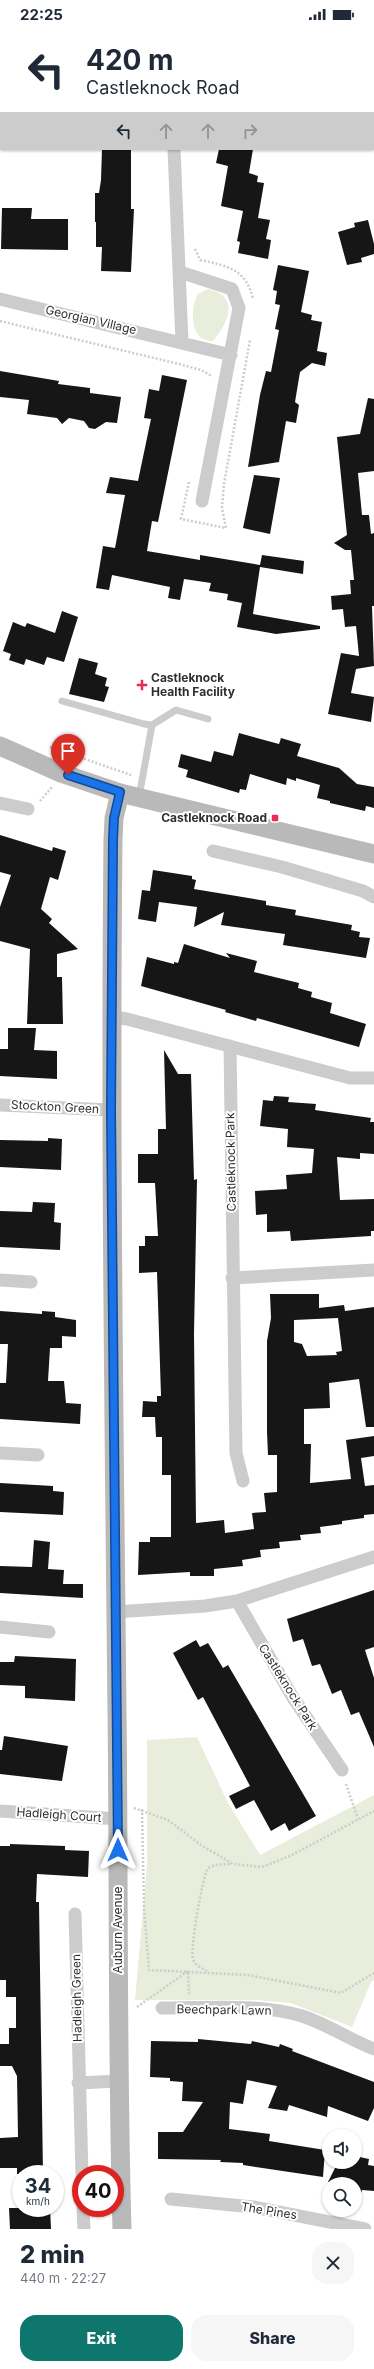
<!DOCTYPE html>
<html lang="en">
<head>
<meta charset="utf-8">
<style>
	:root { --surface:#fff; --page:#f6f6f7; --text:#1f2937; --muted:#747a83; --accent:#0f766e }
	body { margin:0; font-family:Inter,sans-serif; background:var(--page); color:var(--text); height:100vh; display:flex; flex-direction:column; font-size:15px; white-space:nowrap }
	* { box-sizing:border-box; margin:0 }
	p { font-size:13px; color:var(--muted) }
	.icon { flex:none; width:22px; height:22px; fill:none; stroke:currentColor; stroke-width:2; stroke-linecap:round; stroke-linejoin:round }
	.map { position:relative; height:2201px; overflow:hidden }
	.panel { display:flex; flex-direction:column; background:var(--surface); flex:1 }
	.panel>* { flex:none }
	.top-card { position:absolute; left:0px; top:0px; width:374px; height:122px; box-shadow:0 1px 3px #0004; background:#fff; color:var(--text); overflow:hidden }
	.tools { position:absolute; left:322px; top:2101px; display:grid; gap:8px }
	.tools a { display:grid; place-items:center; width:40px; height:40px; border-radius:50%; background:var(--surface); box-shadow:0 1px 3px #0004; font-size:20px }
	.speed { position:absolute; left:12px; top:2137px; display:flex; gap:8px; font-size:20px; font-weight:700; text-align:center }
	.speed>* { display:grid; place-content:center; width:52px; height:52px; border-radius:50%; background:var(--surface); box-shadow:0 1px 3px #0004; line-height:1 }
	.speed small { font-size:10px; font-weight:400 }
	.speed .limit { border:6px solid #d22; background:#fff; color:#111 }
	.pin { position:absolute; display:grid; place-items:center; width:34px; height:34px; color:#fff; margin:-41px -17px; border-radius:50% 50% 50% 0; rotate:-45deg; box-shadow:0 0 4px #0007 }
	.pin .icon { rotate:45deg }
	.me { position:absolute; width:44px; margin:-22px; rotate:0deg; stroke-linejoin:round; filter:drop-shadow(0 0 3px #0008) }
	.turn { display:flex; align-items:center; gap:14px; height:84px; padding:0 20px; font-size:18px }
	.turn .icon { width:52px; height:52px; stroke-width:2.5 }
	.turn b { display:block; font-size:28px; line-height:34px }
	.lanes { display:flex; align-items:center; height:38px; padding:0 20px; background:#0003; justify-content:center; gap:20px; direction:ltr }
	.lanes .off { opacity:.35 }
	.round { display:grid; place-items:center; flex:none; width:42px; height:42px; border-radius:16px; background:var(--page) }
	.summary { display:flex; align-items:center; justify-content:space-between; height:68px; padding:0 20px }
	h1 { font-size:24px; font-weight:800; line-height:30px }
	.cta { display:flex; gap:8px; margin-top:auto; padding:8px 20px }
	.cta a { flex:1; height:46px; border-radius:16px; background:var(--accent); color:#fff; font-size:16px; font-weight:800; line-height:46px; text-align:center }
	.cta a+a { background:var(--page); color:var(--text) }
	.status { display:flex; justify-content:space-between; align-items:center; height:28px; padding:0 20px; background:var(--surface); direction:ltr }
	.status svg { height:11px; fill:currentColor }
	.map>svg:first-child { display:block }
	.green { fill:#e8eddc }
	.building { fill:#161616; fill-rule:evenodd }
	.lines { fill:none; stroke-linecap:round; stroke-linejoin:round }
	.path { stroke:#ccc; stroke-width:2.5; stroke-dasharray:2 2; stroke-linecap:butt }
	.lane { stroke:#ccc; stroke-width:7 }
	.street { stroke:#ccc; stroke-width:13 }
	.secondary { stroke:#b9b9b9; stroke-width:19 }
	.route-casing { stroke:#114b97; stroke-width:10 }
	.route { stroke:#1a73e8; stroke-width:7 }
	.poi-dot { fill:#ed2a55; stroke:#fff; stroke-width:1.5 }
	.labels { text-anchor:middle; stroke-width:4; stroke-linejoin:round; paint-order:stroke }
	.street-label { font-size:12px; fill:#2f2f2f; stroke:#fff }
	.poi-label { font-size:12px; font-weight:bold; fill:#2f2f2f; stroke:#fff; text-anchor:start }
</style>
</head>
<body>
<div class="status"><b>22:25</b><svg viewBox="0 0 49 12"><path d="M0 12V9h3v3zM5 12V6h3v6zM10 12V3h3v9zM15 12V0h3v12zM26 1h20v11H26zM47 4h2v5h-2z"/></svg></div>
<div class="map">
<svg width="374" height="2201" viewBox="0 0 374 2201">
	<rect width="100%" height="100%" fill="#fff"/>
	<path class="green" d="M208,261C241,268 228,295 213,313C189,314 190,280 198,266Z
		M197,1709L228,1775L260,1827L374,1767V1952L371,1954L352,1999L291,1975L257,1972H135L147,1837V1712Z"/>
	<path class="building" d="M102,121H131V181H134L131,244L101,243L102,219H96V194H95V165H99L101,152Z
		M219,121H253L249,145L258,148L257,154L264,155L258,190L270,192L266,211L271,212L268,231L238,225L240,214L237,213L243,183L221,178L228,138L216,135Z
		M2,180H32L31,191H68V222L1,221Z
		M368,192L374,216V226L361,230L362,234L347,237L338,204L355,199L354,195Z
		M278,237L309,243L301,284L312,287L311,292L322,294L317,323L327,325L325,338L312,335L300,344L295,374L299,377L296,395L286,393L279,434L248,439L260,367L266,343L271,344L279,302L275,301L280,277L275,276L277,263L273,262Z
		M0,343L59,353L58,356L90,360V365L121,369L117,395L106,394L95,401L89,400L84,393L69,390L62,396L57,390L27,386L29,372L0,369Z
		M162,347L187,352L158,494L152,493L147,523L200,532V527L260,537L262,527L304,533L303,546L260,539L253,586L320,598V601L276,606L237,599L242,575L227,572L228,566L209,563L211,555L184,551L180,572L168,570L170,559L112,547L109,562L96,560L103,518L115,520L125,467L106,465L110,449L138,453L151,391L144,390L149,361L159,363Z
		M368,370L374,371V443L358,445L362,487H369L371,506L374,505V578H372L374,638L356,641L351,665L374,669L371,694L328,686L341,625L359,628L356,598L345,599L343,581L332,582L331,568L351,566L350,552H354L351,522H345L334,515L347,507L337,409L360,406Z
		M254,447L280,450L270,506L243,500Z
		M62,583L78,589L64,634L47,629L44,637L26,631L24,637L9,632L11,626L3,623L13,594L25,599L27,595L55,605Z
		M79,630L98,635L95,646L107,650L105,658L109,659L104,674L69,666Z
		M239,705L279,716L281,710L301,716L297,728L339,740L357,756L374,759V780L366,778L365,783L330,775V773L317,770L320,757L296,750V753L287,750L286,757L250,746L246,762L240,761L239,765L186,749L188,742L178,739L181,726L211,734L214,723L233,728Z
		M0,807L52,823L53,819L66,823L58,852L50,849L41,881L52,891L49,895L78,921L57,926V949H62L63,996H27L30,921L0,913V879L11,847L0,844Z
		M153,842L192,848V851L196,852L194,861L266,873V877L296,882L295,887L352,897L351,902L360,904L359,909L370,910L366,930L283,917L285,906L221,897L224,884L194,899L197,879L159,874L156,894L138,891L142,862L150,863Z
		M184,916L230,930L226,925L257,933L254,944L299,955L298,960L312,964L311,969L332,975L330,985L366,996L359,1019L257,990L256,993L225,984L226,982L141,958L147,929L174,936V934L178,935Z
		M8,1000H36L34,1022L57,1023V1051L0,1048V1021H8Z
		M164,1022L178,1046H191L194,1152L197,1151L194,1306L196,1495L224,1492L225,1505L254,1501L252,1485L266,1484L264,1465L277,1464V1427H268L267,1404V1313L271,1290L270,1266H319V1280L344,1277L345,1283L374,1279V1399H366L359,1351L329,1355L330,1380L304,1381V1416H311L310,1455L351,1451L346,1412L374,1408V1428L361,1430L365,1458L374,1457V1486L364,1487V1490L342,1493V1496L320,1499L321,1505L300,1507L301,1512L279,1514L280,1520L260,1522L261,1529L242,1532L243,1538L214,1541V1548H190V1544L138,1547L139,1514H150V1509H171V1447H162V1409H156L155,1389H142L143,1373L157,1374V1368H161L157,1244L139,1245V1218H145V1208H158L155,1155H138V1126H158V1101H166ZM338,1290L342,1323L336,1324L337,1327L307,1328L302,1316L294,1314V1292Z
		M274,1068L289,1069L288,1074L316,1076L315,1082L371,1090L370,1094H374V1126L360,1125V1131L337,1129L340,1172L374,1171V1203H371V1208L291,1213L290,1203L267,1204V1186L256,1187L255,1163L287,1161L286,1147L312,1145L314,1121L287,1119L288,1101L260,1098L263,1072L273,1073Z
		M48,1110L62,1111L61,1142L0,1139V1112L48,1113Z
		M33,1174L55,1175L54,1194L61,1195L60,1222L0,1219V1183L32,1184Z
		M0,1283L42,1286V1283L55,1284V1289L76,1292V1309L62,1308V1320H50L48,1353H64L66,1375L81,1376L80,1396L0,1391V1355H6L8,1316H0Z
		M0,1455L53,1458V1463L64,1464L63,1487L0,1484Z
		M34,1512L50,1514L48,1541L64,1542L63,1556H83V1570L0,1565V1538L32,1539Z
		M374,1562V1619L365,1622L374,1650V1719L359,1684L351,1687L341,1662L332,1666L320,1636L312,1638L303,1611L293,1614L287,1591Z
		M196,1612L200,1619L208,1615L223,1640L228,1637L316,1788L289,1803L285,1795L271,1803L254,1772L236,1781L229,1768L250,1758L203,1669L198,1672L173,1625Z
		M15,1628L76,1631L75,1673L25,1670V1658L0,1657V1634H14Z
		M4,1708L68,1718L62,1753L0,1746V1722H2Z
		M10,1816L65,1818V1822L89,1823L88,1849L37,1846L36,1874H39L43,2146H17V2140H0V2110L18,2109L17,2048L12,2038H0V2016H9V2000H16V1969H6V1952H0V1818H10Z
		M198,2011L251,2016L252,2013L279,2019L280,2016L293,2021L292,2023L374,2054V2080L368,2093L328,2078L327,2089L289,2077L287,2083L268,2080L277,2058L247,2052L243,2076L230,2074L229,2101L270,2106L269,2113L325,2122L323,2149L243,2137V2135L220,2134L221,2132L158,2131V2104H183L203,2074L182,2073L183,2054L170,2053V2050L150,2049L151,2013L198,2014Z
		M355,2128L369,2131L368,2137L374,2138V2163L362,2162L360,2169H355V2156L328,2154L338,2134H355Z
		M9,2180H50L51,2201H10Z"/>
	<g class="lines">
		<path class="path" d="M178,0L197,1
			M241,1V0
			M195,221L200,232C228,238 246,241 253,271
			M0,293L179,336L201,342L212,348
			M189,454L181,491L226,500L222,480L224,456L250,312
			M50,719L131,747
			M40,773L52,759
			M346,1756L358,1791
			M134,1780L168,1792L201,1817L233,1836L262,1839L290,1828L374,1783
			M142,1781L144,1880L149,1942L248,1947L341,1965L374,1945
			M207,1943C202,1940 195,1938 193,1931C190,1919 202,1851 208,1840L215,1837L232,1836
			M137,1979L188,1943L189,1966"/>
		<path class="lane" d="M62,673L144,696L152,697L176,682L208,691
			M139,769L152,697"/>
		<path class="street" d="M163,0L164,1
			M174,121L182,314
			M180,244L232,261L239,280L202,473
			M0,271L231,327
			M0,775L28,781
			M213,823L282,839L363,863L374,869
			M112,989L127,991L350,1050H374
			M230,1018L236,1425L243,1453
			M0,1077L111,1082
			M232,1250L374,1242
			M0,1252L31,1254
			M0,1425L38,1427
			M237,1573L292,1668L342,1742
			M115,1584L205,1578L237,1573L374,1529
			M0,1599L49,1604
			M0,1783L118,1791
			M75,1886L82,2146
			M162,1980C208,1980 257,1975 302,1988C327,1996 350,2012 374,2021
			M78,2055L119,2053
			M171,2171L253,2179L365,2201
			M83,2180L84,2201"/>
		<path class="secondary" d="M0,718L61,745L120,765L374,826
			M120,765L114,790L113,812C110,1103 114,1393 117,1684C119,1857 117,2029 122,2201"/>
	</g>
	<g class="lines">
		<g class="route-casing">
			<path id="route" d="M68,747L120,764L114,790L113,812L111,1082L118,1822"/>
		</g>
		<use href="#route" class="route"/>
	</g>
	<g class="poi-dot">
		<path d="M140 651h4v4h4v4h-4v4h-4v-4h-4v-4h4z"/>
		<rect x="271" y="786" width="8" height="8" rx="2"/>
	</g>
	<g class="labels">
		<g class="street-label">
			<text transform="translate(91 292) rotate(13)" y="4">Georgian Village</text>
			<text transform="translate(55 1079) rotate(3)" y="4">Stockton Green</text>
			<text transform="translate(231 1134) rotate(-91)" y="4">Castleknock Park</text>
			<text transform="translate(288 1659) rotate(58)" y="4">Castleknock Park</text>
			<text transform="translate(59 1787) rotate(4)" y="4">Hadleigh Court</text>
			<text transform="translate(118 1902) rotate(-90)" y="4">Auburn Avenue</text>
			<text transform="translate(77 1970) rotate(-91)" y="4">Hadleigh Green</text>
			<text transform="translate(224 1982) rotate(1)" y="4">Beechpark Lawn</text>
			<text transform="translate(269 2183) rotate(9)" y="4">The Pines</text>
		</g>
		<g class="poi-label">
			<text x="151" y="654">Castleknock<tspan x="151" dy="14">Health Facility</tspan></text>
			<text x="267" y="794" text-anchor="end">Castleknock Road</text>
		</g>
	</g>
</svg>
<div class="tools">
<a><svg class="icon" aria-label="sound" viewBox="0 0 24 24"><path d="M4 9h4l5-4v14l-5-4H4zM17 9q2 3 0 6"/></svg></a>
<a><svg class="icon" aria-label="search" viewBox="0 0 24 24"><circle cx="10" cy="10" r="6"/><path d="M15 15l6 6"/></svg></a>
</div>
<div class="speed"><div>34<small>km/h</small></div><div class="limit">40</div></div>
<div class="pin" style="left:68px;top:747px;background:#d93025"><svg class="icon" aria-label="arrive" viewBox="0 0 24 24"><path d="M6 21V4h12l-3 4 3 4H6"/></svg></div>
<svg class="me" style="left:118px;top:1822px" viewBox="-20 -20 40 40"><path d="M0-17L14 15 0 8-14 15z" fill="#1a73e8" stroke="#fff" stroke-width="4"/></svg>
<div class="top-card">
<div class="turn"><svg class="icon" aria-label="left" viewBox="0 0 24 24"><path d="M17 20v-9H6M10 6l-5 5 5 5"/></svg><div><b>420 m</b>Castleknock Road</div></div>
<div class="lanes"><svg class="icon" aria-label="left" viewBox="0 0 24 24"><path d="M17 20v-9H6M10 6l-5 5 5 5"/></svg><svg class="icon off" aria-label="ahead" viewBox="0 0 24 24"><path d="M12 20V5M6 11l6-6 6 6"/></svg><svg class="icon off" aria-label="ahead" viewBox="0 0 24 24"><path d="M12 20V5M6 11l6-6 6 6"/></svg><svg class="icon off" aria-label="right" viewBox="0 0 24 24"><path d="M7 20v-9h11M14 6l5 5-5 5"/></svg></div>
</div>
</div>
<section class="panel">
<div class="summary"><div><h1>2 min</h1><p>440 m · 22:27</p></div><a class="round"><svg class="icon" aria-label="close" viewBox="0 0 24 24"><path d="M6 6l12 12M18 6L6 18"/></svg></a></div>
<div class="cta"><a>Exit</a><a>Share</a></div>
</section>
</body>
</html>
